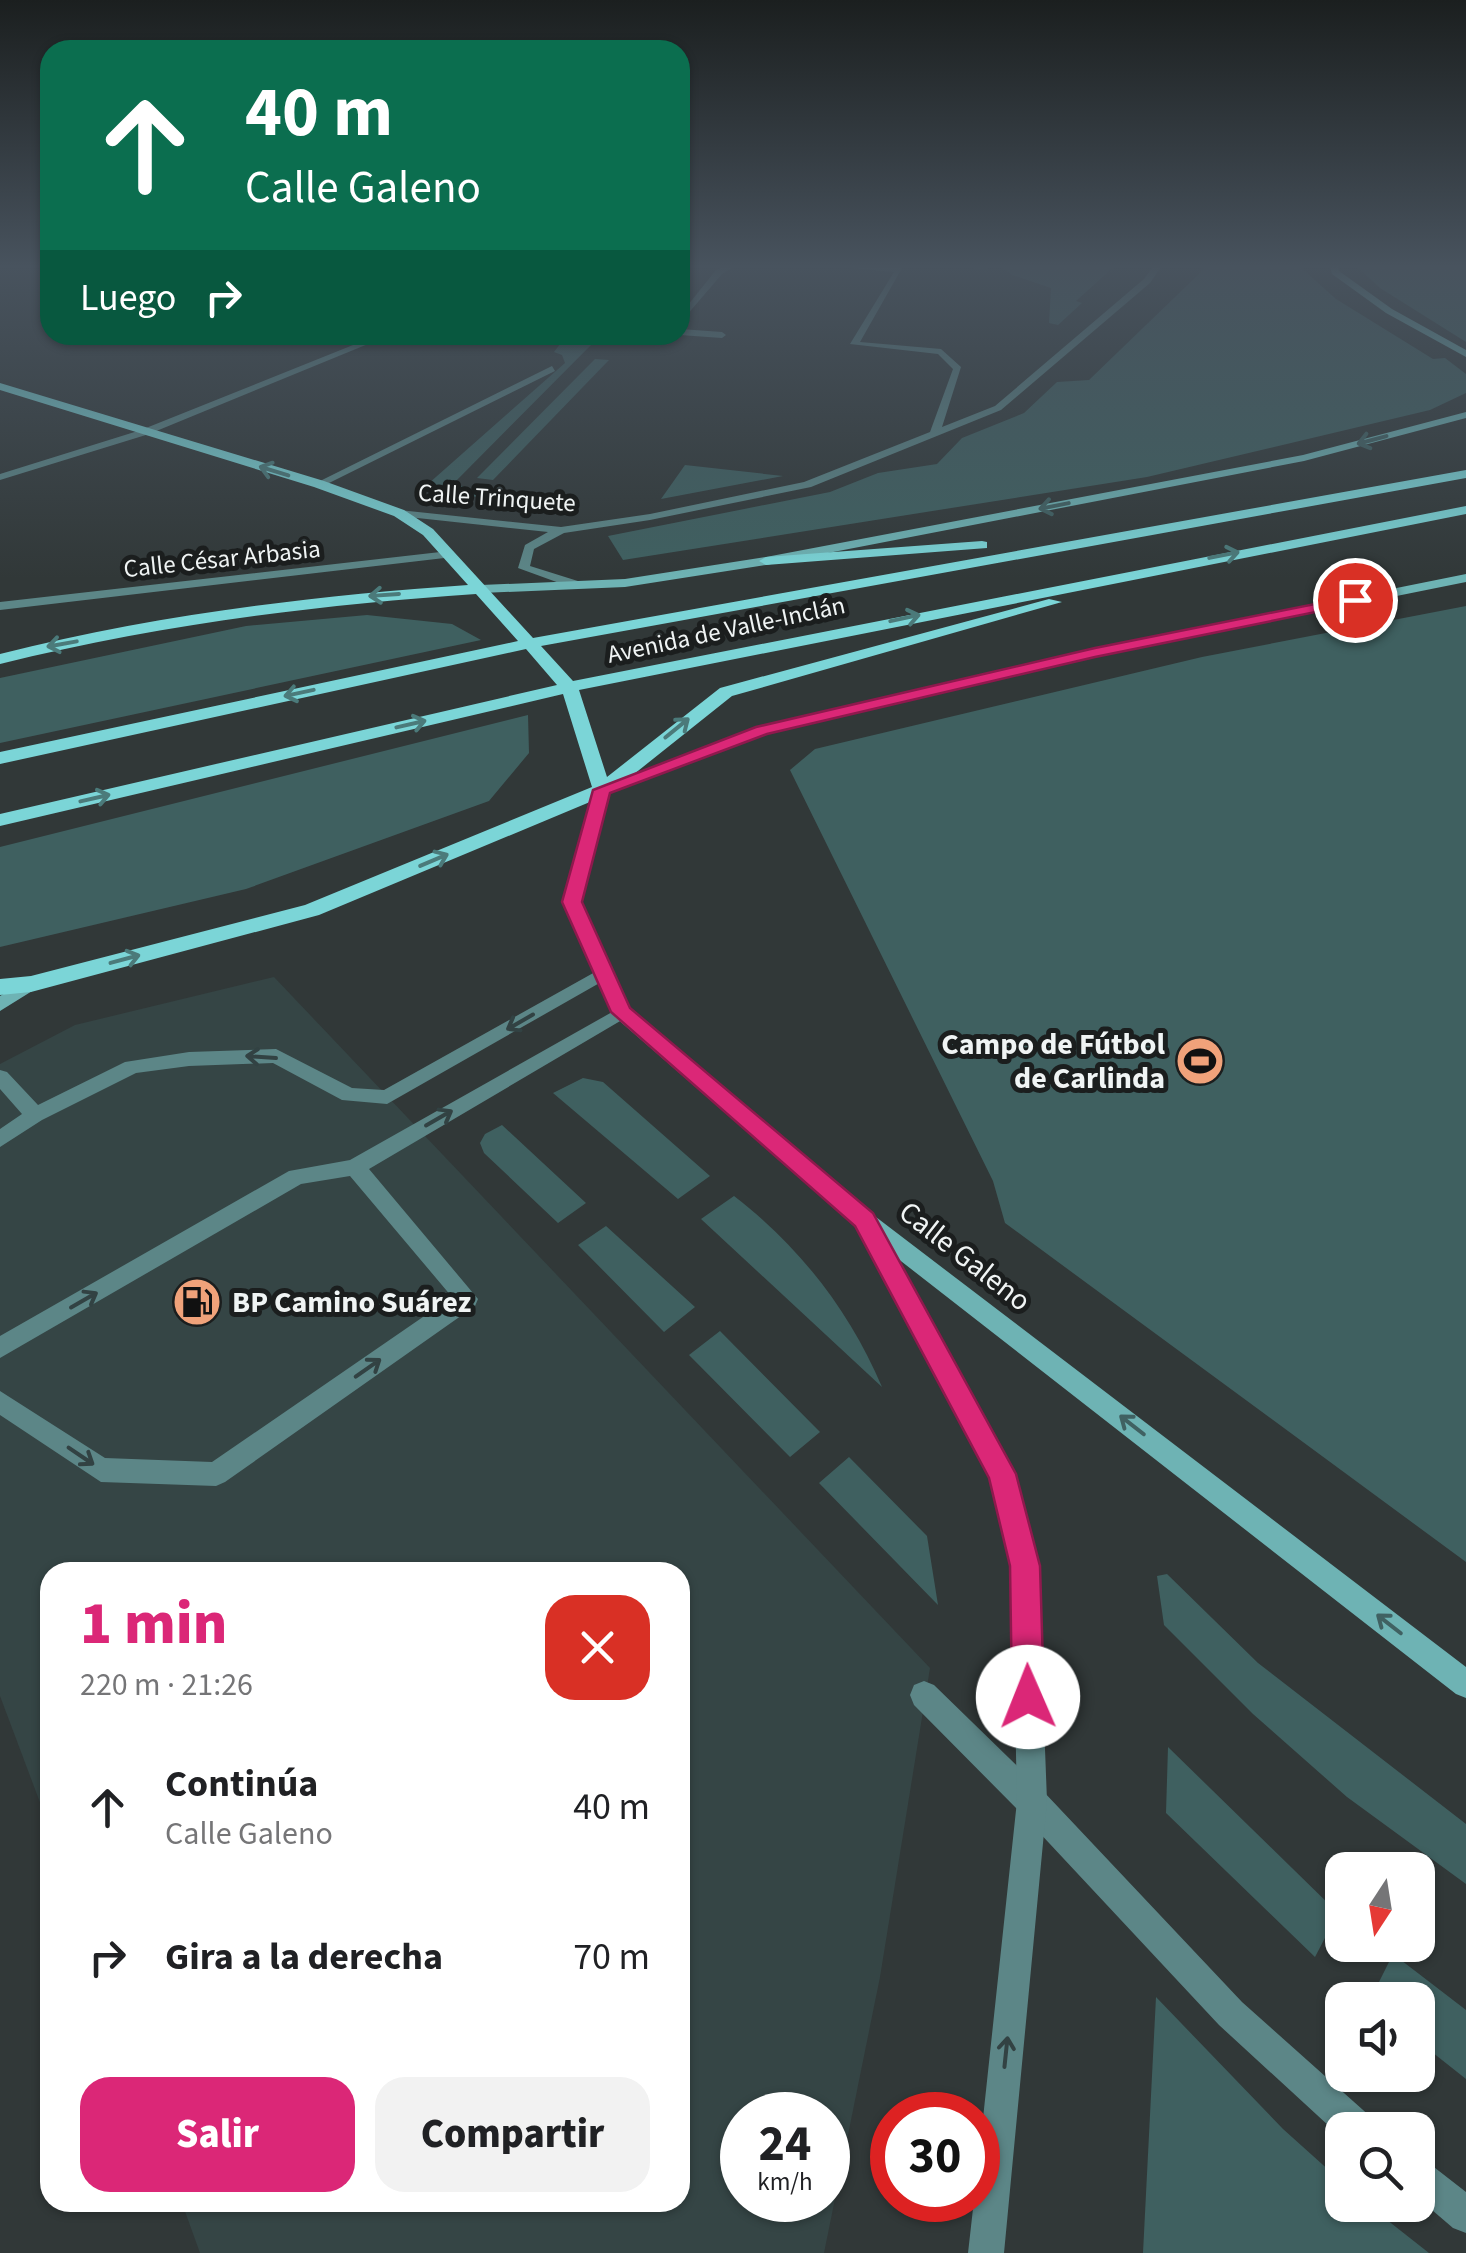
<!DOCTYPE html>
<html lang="es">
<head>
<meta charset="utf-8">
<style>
	:root { --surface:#fff; --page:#f2f2f2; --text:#202124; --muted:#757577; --accent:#db2777 }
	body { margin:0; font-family:"Source Sans 3",sans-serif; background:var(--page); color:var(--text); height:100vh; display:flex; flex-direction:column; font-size:38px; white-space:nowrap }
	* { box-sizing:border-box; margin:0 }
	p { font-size:32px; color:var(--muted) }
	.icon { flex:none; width:55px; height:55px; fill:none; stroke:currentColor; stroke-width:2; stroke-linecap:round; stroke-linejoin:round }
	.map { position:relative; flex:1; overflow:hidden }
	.panel { position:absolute; left:40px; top:1562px; width:650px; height:650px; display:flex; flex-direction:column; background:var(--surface); border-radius:30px; box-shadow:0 2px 8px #0004 }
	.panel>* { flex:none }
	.guide { position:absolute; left:40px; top:40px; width:650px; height:305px; border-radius:30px; box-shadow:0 2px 8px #0004; background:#0b6e4f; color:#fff; overflow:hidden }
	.needle { width:65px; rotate:192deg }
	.tools { position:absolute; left:1325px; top:1852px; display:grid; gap:20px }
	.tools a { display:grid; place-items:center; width:110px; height:110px; border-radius:20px; background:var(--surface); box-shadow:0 2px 8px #0004; font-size:50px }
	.speed { position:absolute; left:720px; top:2092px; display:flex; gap:20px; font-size:50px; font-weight:700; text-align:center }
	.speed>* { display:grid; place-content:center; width:130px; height:130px; border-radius:50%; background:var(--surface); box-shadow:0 2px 8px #0004; line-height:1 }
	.speed small { font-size:25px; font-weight:400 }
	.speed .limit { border:15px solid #d22; background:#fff; color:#111 }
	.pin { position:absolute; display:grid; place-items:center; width:85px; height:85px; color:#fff; margin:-42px; border:5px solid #fff; border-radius:50%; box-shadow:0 2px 10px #0007 }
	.me { position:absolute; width:110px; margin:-55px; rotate:359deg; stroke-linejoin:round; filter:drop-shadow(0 0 8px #0008) }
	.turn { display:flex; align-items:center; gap:35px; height:210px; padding:0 40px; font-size:45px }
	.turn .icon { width:130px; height:130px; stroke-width:2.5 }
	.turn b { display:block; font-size:70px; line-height:85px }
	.then { display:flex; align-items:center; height:95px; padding:0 40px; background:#0003; gap:20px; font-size:38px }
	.round { display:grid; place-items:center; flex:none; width:105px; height:105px; border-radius:30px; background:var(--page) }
	.headline { display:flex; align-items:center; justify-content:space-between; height:170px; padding:0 40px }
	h1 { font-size:60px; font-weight:800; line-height:75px; color:var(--accent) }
	.cta { display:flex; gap:20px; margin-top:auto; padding:20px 40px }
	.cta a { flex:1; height:115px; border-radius:30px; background:var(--accent); color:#fff; font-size:40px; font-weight:800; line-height:115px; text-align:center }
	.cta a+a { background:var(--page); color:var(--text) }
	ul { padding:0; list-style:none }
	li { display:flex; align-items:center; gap:30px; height:150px; padding:0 40px }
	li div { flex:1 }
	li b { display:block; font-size:38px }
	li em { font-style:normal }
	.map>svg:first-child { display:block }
	.built { fill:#354545; fill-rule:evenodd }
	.green { fill:#3f6060 }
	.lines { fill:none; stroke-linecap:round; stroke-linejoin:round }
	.lane { fill:#5c8687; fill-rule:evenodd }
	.street { fill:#5c8687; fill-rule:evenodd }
	.secondary { fill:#6eb3b4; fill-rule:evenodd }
	.primary { fill:#7bd5d7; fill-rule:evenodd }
	.oneway { stroke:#406162 }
	.oneway2 { stroke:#4b7a7a }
	.oneway3 { stroke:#324243 }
	.route { fill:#db2777; stroke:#8e194d; stroke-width:2.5 }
	.labels { text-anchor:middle; stroke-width:10; stroke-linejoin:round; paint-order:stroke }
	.far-street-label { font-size:25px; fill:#f0f4f4; stroke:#1b1e1e }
	.poi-label { font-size:30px; font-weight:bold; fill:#f0f4f4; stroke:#1b1e1e; text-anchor:end }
	.street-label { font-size:30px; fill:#f0f4f4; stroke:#1b1e1e }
</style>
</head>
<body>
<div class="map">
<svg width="1466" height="2253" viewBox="0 0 1466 2253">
	<rect width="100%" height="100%" fill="#313838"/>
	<path class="built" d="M274,977L930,1668L880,1977L824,2253H200L182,2203L680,2202V1572H50V1829L0,1696V1064L75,1025ZM742,2115H828V2200H742Z"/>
	<path class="green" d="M964,264H1117L1076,301L1082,303L1058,325L1049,323L1051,288L1012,275L1000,266L978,270Z
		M1201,264H1297L1336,299L1433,359L1445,358L1466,374V393L1430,410L1147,477L623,560L608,536L830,492L878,473L937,464L962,438L1024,413L1057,382L1089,380L1203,270Z
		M1354,264H1466V342L1380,288Z
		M563,340L594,342L454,483L480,493L476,497L428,484L565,363L562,355L554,352Z
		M595,359L609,360L493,480L477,478Z
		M685,465L783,476L661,499Z
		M1466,606V1562L1005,1223L993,1181L790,770L815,749L1202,657Z
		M367,615L452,624L481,640L0,743V678L246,626Z
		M528,715L529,753L489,801L246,889L0,947V847Z
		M583,1078L603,1082L710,1176L678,1199L553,1093Z
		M502,1125L586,1203L558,1223L484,1153L480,1143L485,1134Z
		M734,1196C799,1246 850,1311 882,1387L701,1219Z
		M606,1226L695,1307L664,1332L578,1245Z
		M720,1331L820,1432L790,1457L689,1355Z
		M849,1457L927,1536L938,1605L819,1483Z
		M1167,1574L1258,1663L1466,1824V1884L1347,1797L1253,1714L1164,1625L1157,1576Z
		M1168,1747L1338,1913L1315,1957L1166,1813Z
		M1393,1954L1466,2010V2079L1418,2041V2000H1370Z
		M1156,1997L1283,2129L1342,2182V2205H1368L1429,2253H1143Z"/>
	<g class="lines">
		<path class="lane" d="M552,366L555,371L323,486L314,484Z
			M604,967L610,969L613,973L610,977L387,1104L342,1100L273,1063L189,1066L136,1073L42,1120L0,1147V1129L22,1114L0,1089V1070L7,1072L38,1105L125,1062L189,1052L276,1049L352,1088L384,1090Z
			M621,1007L627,1009L630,1013L627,1017L369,1169L478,1299L475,1306L225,1482L216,1486L101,1482L0,1415V1391L105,1458L212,1462L452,1297L350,1176L301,1184L0,1358V1336L289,1171L350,1160Z
			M924,1681L934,1685L1043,1791L1242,2002L1372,2118L1377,2130H1342V2138L1219,2025L1021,1813L914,1705L910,1695L914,1685Z
			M1418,2158L1430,2164L1466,2192V2233L1453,2228L1418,2198Z"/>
		<path class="street" d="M729,264H738L722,274L680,323V315L716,270Z
			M807,264L902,268L860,342L941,349L961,367L942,427L995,406L1144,279L1155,264H1163L1150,283L1001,410L811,487L650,520L564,533L534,549L530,566L581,582V588H573L518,568L525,545L548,532L399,516L393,513L399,510L561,527L650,514L804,482L930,432L953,369L938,354L850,344L894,272Z
			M680,329L722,332L726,335L722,338L680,335Z
			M378,335H390L149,434L0,480V474L141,430Z
			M449,551L455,555L453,557L0,610V602Z
			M864,1211L872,1214L1011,1466L1038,1566L1047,1801L1004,2253H968L974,2200H978V2165L1017,1801L1012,1566L990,1477L853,1220L856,1214Z"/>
		<path class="secondary" d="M1329,264H1337L1339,271L1392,309L1466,350V357L1386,313L1332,274Z
			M1466,412V418L1304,461L766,565L625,587L481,593L475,589L481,585L625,579L766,557L1303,455Z
			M1466,574V582L1095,657L766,733L609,793L580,902L629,1009L872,1214L1466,1667V1698L1456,1694L856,1226L615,1017L564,902L597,787L762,726L1095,649Z
			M31,978L37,980L40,984L37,988L0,1011V996Z"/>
		<path class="primary" d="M0,383L324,481L404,510L433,529L533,638L1466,470V478L541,646L573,681L1466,506V514L579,690L607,777L720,688L1049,599L1062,602L732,696L609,794L319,915L31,992L0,995V979L31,976L305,905L592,787L563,694L0,826V814L557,685L526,649L0,764V752L518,641L476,594C315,605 157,625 0,664V654C154,615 310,596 468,585L423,535L394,516L314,487L0,390Z
			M982,541L987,542V548L766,565L759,561L766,557Z"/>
	</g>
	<defs><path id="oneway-shaft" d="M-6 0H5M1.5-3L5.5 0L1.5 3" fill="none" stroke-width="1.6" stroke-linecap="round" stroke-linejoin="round" transform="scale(2.5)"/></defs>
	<g class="oneway">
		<use href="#oneway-shaft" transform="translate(1372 440) rotate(165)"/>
		<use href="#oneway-shaft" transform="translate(1054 506) rotate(169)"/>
		<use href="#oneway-shaft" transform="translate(1132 1425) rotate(-142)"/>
		<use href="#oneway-shaft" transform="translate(1389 1624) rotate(-142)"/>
	</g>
	<g class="oneway2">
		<use href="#oneway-shaft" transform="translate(274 471) rotate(-163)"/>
		<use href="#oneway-shaft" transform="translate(1224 555) rotate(-11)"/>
		<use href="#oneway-shaft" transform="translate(384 595) rotate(176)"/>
		<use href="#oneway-shaft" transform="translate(905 618) rotate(-12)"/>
		<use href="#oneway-shaft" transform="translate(62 644) rotate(170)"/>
		<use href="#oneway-shaft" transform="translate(299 693) rotate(168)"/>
		<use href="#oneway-shaft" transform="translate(411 724) rotate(-13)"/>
		<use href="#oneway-shaft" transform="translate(677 728) rotate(-39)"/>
		<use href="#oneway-shaft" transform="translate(95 798) rotate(-13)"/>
		<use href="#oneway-shaft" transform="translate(434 860) rotate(-23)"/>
		<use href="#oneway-shaft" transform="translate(125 959) rotate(-15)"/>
	</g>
	<g class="oneway3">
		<use href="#oneway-shaft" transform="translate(520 1022) rotate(150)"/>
		<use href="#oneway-shaft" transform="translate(261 1057) rotate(-176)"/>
		<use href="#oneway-shaft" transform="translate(439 1118) rotate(-30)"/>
		<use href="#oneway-shaft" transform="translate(84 1300) rotate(-30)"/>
		<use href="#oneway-shaft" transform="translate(368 1368) rotate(-35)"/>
		<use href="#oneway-shaft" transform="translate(81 1456) rotate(34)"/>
		<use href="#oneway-shaft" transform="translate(1006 2052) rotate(-84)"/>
	</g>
	<linearGradient id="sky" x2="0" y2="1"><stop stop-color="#1b1f1f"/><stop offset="0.46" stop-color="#48535e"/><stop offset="1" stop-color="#48535e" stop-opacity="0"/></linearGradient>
	<rect width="1466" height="579" fill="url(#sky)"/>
	<path class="route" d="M1355,596L1362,600L1360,603L1095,657L767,734L610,793L582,902L630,1008L873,1213L1016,1474L1040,1566L1044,1697L1039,1709L1028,1713L1017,1709L1012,1697L1010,1566L989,1478L855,1226L611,1012L562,902L593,790L756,727L1095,648Z"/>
	<defs>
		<g id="stadium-disc" transform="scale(2.5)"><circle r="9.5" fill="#f0a27a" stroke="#1b1e1e"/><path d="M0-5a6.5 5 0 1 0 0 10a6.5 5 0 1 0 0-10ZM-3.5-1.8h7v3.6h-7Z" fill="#111"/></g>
		<g id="fuel-disc" transform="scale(2.5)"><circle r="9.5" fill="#f0a27a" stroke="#1b1e1e"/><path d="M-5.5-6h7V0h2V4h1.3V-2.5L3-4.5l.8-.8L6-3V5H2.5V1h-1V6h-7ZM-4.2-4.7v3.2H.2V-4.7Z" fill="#111"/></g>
	</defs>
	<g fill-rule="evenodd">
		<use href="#stadium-disc" x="1200" y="1061"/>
		<use href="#fuel-disc" x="197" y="1302"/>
	</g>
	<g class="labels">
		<g class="far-street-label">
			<text transform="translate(497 497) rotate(4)" y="9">Calle Trinquete</text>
			<text transform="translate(222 558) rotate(-6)" y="9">Calle César Arbasia</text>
			<text transform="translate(726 629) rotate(-12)" y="9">Avenida de Valle-Inclán</text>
		</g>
		<g class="poi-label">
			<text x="1165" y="1054">Campo de Fútbol<tspan x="1165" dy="34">de Carlinda</tspan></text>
			<text x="232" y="1312" text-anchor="start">BP Camino Suárez</text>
		</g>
		<g class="street-label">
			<text transform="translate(965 1256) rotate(38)" y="10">Calle Galeno</text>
		</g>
	</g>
</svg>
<div class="tools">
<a><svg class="needle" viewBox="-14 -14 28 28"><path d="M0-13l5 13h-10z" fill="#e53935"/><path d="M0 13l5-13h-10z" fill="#757577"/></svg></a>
<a><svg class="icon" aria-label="sound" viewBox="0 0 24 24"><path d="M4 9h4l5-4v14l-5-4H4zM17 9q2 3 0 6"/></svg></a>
<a><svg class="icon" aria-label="search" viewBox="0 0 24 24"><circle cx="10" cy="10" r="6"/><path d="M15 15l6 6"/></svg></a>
</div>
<div class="speed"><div>24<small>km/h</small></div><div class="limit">30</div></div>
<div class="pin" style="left:1355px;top:600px;background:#d93025"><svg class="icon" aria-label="arrive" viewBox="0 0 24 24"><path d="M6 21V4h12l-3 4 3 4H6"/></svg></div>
<svg class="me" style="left:1028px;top:1697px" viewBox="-20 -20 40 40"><circle r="19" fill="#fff"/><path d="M0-13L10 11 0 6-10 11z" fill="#db2777"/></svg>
<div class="guide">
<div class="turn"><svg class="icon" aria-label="ahead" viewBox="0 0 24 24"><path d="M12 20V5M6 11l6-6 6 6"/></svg><div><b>40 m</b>Calle Galeno</div></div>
<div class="then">Luego<svg class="icon" aria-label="right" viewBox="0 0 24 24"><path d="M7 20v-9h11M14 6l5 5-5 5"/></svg></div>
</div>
<section class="panel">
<div class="headline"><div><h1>1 min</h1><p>220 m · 21:26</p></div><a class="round" style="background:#d93025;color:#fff"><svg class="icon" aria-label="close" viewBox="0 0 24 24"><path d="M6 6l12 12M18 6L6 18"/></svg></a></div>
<ul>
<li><svg class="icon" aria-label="ahead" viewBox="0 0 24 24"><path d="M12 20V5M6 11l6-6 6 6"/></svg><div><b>Continúa</b><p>Calle Galeno</p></div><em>40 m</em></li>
<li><svg class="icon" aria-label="right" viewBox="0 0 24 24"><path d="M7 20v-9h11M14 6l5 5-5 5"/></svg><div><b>Gira a la derecha</b></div><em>70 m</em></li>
</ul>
<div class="cta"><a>Salir</a><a>Compartir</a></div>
</section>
</div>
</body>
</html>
